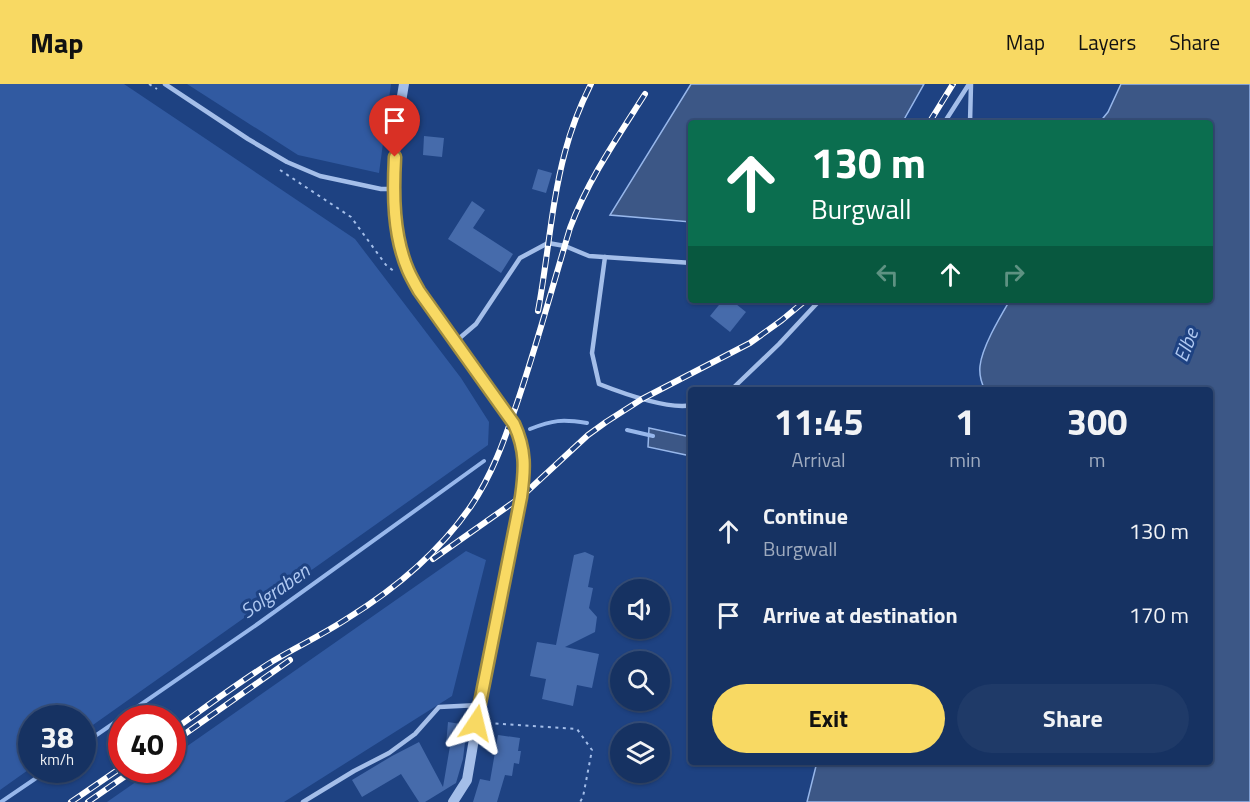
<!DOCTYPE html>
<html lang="en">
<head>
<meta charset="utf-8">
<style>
	:root { --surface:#163262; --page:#1f3a68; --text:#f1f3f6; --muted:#9eaabe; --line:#354d77; --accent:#f8d963 }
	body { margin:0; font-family:"Titillium Web",sans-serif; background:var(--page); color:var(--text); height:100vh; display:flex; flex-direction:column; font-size:22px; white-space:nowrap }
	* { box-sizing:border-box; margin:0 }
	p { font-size:20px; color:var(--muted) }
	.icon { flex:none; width:33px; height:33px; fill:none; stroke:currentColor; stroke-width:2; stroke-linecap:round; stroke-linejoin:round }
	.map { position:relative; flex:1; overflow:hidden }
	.details { position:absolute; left:688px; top:303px; width:525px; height:378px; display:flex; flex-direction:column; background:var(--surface); border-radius:6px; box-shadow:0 2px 4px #0004,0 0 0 2px var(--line) }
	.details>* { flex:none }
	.banner { position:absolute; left:688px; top:36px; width:525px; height:183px; border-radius:6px; box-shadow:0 2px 4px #0004,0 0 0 2px var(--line); background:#0b6e4f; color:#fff; overflow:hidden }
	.fabs { position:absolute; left:610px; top:495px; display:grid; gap:12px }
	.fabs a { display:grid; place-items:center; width:60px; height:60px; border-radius:50%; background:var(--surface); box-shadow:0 2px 4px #0004,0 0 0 2px var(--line); font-size:30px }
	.speed { position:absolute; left:18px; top:621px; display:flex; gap:12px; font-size:30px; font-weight:700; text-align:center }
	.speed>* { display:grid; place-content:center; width:78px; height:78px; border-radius:50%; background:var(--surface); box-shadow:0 2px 4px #0004,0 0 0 2px var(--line); line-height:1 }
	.speed small { font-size:15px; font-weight:400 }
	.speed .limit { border:9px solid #d22; background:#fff; color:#111 }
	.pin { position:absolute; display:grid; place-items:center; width:51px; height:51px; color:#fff; margin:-62px -26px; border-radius:50% 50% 50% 0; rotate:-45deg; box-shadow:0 0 6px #0007 }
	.pin .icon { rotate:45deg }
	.me { position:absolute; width:66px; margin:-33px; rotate:10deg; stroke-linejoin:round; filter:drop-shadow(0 0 4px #0008) }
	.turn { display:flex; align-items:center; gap:21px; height:126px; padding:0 24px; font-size:27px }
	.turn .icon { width:78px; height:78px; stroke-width:2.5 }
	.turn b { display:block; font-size:42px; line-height:51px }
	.lanes { display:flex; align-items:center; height:57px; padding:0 24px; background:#0003; justify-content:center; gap:30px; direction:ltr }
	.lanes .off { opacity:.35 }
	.eta { display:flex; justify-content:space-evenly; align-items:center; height:102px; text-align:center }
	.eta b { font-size:36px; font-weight:700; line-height:42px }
	.cta { display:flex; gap:12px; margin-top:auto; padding:12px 24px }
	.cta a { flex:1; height:69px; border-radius:36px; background:var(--accent); color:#111; font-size:24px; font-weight:700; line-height:69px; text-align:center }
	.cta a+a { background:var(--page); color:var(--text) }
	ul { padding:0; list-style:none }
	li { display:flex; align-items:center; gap:18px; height:84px; padding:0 24px }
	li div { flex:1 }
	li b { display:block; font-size:22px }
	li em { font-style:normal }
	header { display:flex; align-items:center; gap:36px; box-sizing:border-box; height:84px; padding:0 30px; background:var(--accent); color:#111 }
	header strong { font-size:28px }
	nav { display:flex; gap:33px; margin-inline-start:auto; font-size:21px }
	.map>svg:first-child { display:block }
	.green { fill:#315aa1 }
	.water { fill:#3c5786; stroke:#97b7eb; stroke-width:1.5 }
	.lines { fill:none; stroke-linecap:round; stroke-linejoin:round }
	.stream { stroke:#97b7eb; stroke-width:4 }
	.building { fill:#466bab }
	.path { stroke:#a4bee9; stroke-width:2; stroke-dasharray:3 4.5; stroke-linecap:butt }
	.service { stroke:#a4bee9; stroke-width:4.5 }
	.tertiary { stroke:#a4bee9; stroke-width:10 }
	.rail-casing { stroke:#fff; stroke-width:6 }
	.rail { stroke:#1e4282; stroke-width:4; stroke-dasharray:11; stroke-linecap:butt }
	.route-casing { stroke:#a18d40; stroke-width:15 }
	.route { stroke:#f8d963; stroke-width:10 }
	.labels { text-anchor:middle; stroke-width:6; stroke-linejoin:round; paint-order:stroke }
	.water-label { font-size:20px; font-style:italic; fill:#afc8f1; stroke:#1e4282 }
</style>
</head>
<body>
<header>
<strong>Map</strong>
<nav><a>Map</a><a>Layers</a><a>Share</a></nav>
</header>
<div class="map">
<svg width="1250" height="718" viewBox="0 0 1250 718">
	<rect width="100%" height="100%" fill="#1e4282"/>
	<path class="green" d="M0,0H124L355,155L461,294L489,338L488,361L83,648L82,634H32L31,684L0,706Z
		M187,0H391L379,89L298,71Z
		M466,467L486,476L452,612L284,718H107L153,686H172L173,672Z"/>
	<path class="water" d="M691,0H924L902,39H692L691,138L610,131Z
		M1121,0H1250V718H807L817,678H1210V306H985C981,298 979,291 980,282C982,263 1000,233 1010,216H1210V39H1099L1108,28Z
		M649,344L691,353V372L648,363Z"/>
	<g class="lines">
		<path class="stream" d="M530,345C553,336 562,335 587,339
			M627,346L653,352
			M82,661L259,539L484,377
			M1,718L48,686"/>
	</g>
	<path class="building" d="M424,52L444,54L442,73L423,71Z
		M538,85L552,89L546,109L532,105Z
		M472,117L485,126L473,144L513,170L501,189L448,155Z
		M723,216H731L746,228L730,248L710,232Z
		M585,468L594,472L588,503L593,504L589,524L597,533L595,548L565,563L599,570L592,604L577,601L573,622L542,615L546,595L530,592L537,558L556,561L574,471Z
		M448,638L467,641L463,675L456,699L425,718H419L401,690L362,713L352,696L392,672L419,658L443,703L450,662L446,661Z
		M498,651L520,654L518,667H521L519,680L514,679L512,692L505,691L497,718H473L480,695L490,697Z"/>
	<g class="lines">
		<path class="path" d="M149,0L157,5
			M280,86L351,133L386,181L395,188
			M488,639L577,645L592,666L583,713L580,718"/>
		<path class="service" d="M165,0L248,55L287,78L320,92L381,105H395
			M944,39L969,0
			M970,39L971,0
			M605,173L592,269L599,300C622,309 668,326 692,321
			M455,258L476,240L520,174L548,159L565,162L589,172L692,179
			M731,306L779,260L820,216
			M303,718L354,687L389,669L415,650L439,623L479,621"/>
		<path class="tertiary" d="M404,0C395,52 388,112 401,165C404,180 411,193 419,207L514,340L521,359L525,377L521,413L489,567L467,696L453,718"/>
		<g class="rail-casing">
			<path id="rail" d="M929,39L953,0
				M538,227C548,174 551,120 565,68C571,45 580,22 591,0
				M433,475L521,413L588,351L606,338L642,315L750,259L782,236L806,216
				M172,647C206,623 239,598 273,577C298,562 324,550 348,534C395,505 440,467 471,422C492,391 504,357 516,322C536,264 552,204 570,144C588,96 617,54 645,10
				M172,659L290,576
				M71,718L122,683
				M88,718L134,686"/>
		</g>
		<use href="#rail" class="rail"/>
	</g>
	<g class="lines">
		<g class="route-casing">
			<path id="route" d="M395,73C393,110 393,151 408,186C411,193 415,200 419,207L514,340C526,366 525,385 521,413L476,639"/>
		</g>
		<use href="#route" class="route"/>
	</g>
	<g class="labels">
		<g class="water-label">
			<text transform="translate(1186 261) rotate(-69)" y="7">Elbe</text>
			<text transform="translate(275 507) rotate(-35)" y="7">Solgraben</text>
		</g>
	</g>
</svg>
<div class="fabs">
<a><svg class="icon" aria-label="sound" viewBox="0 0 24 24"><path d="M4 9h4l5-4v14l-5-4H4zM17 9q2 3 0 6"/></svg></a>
<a><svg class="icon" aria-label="search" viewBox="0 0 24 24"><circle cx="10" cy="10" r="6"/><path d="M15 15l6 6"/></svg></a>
<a><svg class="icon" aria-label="layers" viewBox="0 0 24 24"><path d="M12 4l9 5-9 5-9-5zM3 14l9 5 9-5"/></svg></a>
</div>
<div class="speed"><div>38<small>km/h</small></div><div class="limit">40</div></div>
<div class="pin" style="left:395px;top:73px;background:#d93025"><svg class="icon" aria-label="arrive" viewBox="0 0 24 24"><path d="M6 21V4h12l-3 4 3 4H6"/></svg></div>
<svg class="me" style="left:476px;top:639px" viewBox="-20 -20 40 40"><path d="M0-17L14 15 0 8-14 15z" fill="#f8d963" stroke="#fff" stroke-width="4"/></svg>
<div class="banner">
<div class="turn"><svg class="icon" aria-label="ahead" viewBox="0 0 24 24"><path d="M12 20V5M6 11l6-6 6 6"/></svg><div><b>130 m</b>Burgwall</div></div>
<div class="lanes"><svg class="icon off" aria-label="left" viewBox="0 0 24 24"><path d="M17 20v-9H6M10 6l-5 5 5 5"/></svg><svg class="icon" aria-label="ahead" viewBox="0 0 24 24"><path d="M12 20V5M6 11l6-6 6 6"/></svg><svg class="icon off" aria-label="right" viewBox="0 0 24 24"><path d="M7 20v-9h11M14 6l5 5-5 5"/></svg></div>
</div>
<section class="details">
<div class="eta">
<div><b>11:45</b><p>Arrival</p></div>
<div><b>1</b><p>min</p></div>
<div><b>300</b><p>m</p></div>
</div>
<ul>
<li><svg class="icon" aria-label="ahead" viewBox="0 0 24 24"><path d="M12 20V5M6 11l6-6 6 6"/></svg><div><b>Continue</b><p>Burgwall</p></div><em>130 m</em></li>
<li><svg class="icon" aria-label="arrive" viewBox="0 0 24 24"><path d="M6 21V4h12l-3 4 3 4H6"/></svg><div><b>Arrive at destination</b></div><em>170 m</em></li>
</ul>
<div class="cta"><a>Exit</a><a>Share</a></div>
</section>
</div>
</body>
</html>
